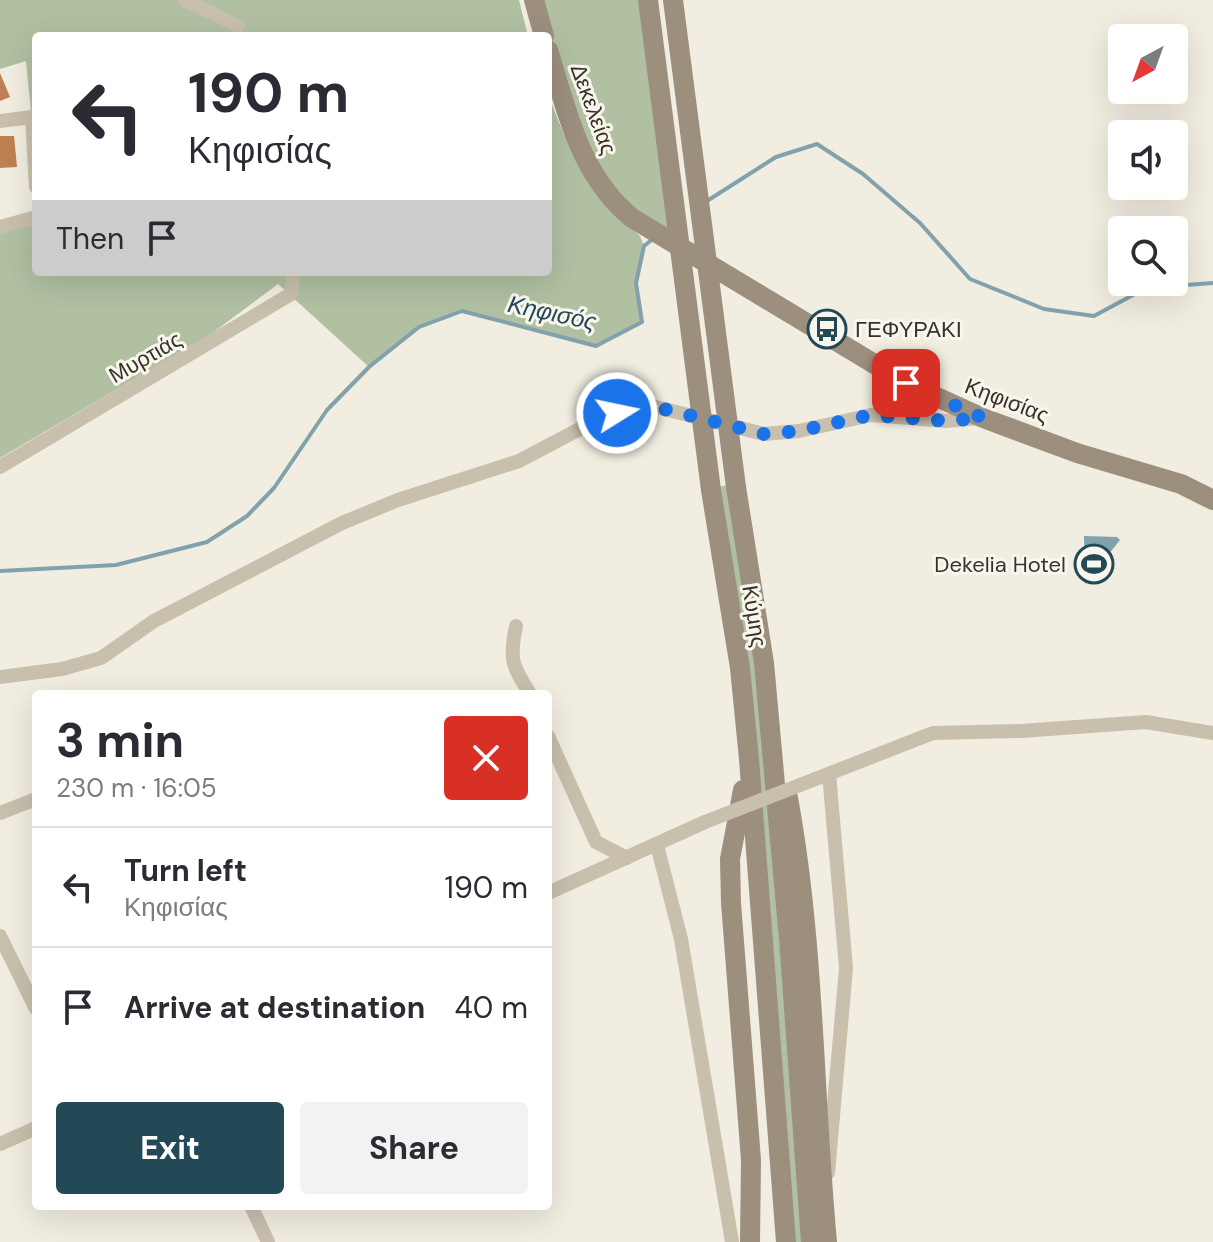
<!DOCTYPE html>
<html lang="en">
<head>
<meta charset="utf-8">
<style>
	:root { --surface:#fff; --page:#f2f2f3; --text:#2b2b33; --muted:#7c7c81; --line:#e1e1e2; --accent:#234957 }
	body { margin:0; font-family:"DM Sans",sans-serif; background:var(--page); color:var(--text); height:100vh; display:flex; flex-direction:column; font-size:30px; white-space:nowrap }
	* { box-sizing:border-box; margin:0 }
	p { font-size:26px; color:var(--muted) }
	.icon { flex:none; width:44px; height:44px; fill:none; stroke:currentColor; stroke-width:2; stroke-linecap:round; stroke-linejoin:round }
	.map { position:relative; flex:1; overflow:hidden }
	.details { position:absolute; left:32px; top:690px; width:520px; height:520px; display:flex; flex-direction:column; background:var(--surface); border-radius:8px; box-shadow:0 8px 32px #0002 }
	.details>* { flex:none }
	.hud { position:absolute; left:32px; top:32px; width:520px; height:244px; border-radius:8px; box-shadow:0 8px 32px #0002; background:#fff; color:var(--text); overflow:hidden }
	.needle { width:52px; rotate:221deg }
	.fabs { position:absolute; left:1108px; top:24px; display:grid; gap:16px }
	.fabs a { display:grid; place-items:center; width:80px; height:80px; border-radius:8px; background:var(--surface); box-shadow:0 8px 32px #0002; font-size:40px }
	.pin { position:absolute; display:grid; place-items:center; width:68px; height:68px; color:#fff; margin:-34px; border-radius:16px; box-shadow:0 4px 12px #0006 }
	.me { position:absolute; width:88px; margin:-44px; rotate:80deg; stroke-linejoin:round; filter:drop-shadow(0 0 6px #0008) }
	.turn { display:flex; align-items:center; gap:28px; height:168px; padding:0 24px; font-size:36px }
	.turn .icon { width:104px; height:104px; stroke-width:2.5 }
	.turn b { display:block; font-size:56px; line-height:68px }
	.then { display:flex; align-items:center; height:76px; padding:0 24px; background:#0003; gap:16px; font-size:30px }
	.round { display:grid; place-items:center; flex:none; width:84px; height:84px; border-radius:8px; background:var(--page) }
	.summary { display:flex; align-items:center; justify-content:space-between; height:136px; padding:0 24px }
	h1 { font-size:48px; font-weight:700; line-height:60px }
	.button { display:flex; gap:16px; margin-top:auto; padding:16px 24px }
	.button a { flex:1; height:92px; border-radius:8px; background:var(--accent); color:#fff; font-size:32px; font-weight:700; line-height:92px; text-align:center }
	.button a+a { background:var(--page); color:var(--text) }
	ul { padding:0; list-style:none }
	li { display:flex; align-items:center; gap:24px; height:120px; padding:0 24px; border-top:2px solid var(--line) }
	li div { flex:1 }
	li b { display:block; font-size:30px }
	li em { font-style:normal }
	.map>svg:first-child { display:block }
	.green { fill:#b0c0a1 }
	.water { fill:#81a2ac }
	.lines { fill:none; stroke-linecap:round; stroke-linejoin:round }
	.stream { stroke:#81a2ac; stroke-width:4 }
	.building { fill:#bd8153 }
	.minor { stroke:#c9bfad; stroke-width:14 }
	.secondary { stroke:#9d8f7e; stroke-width:20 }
	.minor-bridge { stroke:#c9bfad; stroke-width:14 }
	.secondary-bridge { stroke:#9d8f7e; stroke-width:20 }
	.route { stroke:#1a73e8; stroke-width:14; stroke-dasharray:0 25.2 }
	.labels { text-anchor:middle; stroke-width:6; stroke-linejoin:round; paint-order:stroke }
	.street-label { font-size:22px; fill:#38322b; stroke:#f9f6ed }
	.poi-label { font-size:22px; fill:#38322b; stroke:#f9f6ed; text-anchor:start }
	.water-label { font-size:24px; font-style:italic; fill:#234957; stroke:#f9f6ed }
</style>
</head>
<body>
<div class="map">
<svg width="1213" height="1242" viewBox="0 0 1213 1242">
	<rect width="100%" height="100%" fill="#f1ede0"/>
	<path class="green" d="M0,0H519L528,36H36V163L26,61L0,69Z
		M541,0H642L671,240L634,214L600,175L572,105Z
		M548,93C572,162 590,184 640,236L644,246L636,283L642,322L596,346L462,311L419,327L369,367L278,284L211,334L0,458V227L36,215V272H548Z
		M727,485L755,663L765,758L803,1242H794L719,487Z"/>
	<path class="water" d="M1084,536L1117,537L1120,540L1085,584Z"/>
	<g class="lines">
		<path class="stream" d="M707,201L776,157L817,144L863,174L920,223L970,279L1044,309L1094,316L1146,288L1213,283
			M0,571L116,565L207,542L247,516L274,488L327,410L369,367L419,327L462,311L596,346L642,322L636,283L644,246L654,238"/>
	</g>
	<path class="building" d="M0,73L10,97L0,101Z
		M0,136H14L17,167L0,168Z"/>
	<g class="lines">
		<path class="minor" d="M185,0L238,26
			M0,121L32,117L36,187
			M0,227L36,217
			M0,467L291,294L294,272
			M516,626C509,660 512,665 530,694
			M0,677L62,669L101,658L154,621L342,523L398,500L519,461L589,424L648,405L764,434L799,431L871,415L946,421L979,418
			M548,736L596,842L627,858
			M800,785L933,733L1021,731L1146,722L1213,733
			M0,813L36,799
			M657,845L681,939L732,1242
			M548,893L705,822
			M0,936L36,1009
			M0,1144L36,1128
			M828,1173L846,968L829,774
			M251,1206L268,1242"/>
		<path class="secondary" d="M534,0L544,36
			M548,50C567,111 580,176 632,218L906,383L983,418L1077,453L1181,484L1213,500
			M736,487L764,663L789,939L811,1242
			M711,490L740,668L749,759L786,1242
			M743,790L730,859L731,903L751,1160L750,1242
			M788,798C815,945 813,1094 827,1242"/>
		<path class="minor-bridge" d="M705,822L800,785"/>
		<path class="secondary-bridge" d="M648,0L711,490
			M673,0L736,487"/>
	</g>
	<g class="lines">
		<path class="route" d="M617,413L648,405L764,434L799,431L871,415L946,421L983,418L906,383"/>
	</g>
	<defs>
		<g id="bus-ring" transform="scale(2)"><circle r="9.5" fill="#f9f6ed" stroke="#234957" stroke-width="1.5"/><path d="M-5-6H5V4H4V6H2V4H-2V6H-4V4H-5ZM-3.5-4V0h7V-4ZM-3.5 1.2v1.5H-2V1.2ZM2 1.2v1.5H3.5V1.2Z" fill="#234957"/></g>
		<g id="stadium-ring" transform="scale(2)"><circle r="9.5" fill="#f9f6ed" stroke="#234957" stroke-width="1.5"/><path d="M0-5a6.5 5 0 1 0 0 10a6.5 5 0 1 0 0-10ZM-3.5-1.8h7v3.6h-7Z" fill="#234957"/></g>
	</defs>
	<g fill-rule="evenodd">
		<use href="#bus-ring" x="827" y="329"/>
		<use href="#stadium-ring" x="1094" y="564"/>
	</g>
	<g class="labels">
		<g class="street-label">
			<text transform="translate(594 109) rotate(70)" y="8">Δεκελείας</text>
			<text transform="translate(145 357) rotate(-30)" y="8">Μυρτιάς</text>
			<text transform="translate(1007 400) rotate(21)" y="8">Κηφισίας</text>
			<text transform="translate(755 616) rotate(81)" y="8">Κύμης</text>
		</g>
		<g class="poi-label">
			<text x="855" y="337">ΓΕΦΥΡΑΚΙ</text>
			<text x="1066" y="572" text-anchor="end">Dekelia Hotel</text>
		</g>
		<g class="water-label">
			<text transform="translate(552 313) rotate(12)" y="8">Κηφισός</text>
		</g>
	</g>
</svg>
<div class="fabs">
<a><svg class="needle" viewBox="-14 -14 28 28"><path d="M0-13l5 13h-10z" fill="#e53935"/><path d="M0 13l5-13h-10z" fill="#7c7c81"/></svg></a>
<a><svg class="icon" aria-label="sound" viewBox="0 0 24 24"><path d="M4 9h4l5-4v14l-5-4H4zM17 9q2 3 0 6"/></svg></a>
<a><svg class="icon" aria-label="search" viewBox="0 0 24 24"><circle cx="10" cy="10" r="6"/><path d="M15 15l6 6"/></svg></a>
</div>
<div class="pin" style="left:906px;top:383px;background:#d93025"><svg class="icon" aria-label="arrive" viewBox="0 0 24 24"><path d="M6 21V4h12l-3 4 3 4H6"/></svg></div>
<svg class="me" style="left:617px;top:413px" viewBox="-20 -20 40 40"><circle r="17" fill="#1a73e8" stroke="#fff" stroke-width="3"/><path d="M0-11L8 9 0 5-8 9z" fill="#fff"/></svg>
<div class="hud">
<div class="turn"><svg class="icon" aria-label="left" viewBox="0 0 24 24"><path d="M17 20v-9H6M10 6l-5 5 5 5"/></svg><div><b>190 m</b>Κηφισίας</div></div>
<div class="then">Then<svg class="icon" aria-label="arrive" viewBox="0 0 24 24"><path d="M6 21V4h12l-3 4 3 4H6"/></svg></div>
</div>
<section class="details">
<div class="summary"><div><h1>3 min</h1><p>230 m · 16:05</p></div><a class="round" style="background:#d93025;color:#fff"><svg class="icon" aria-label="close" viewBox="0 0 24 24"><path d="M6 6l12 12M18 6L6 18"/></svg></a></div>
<ul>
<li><svg class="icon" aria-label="left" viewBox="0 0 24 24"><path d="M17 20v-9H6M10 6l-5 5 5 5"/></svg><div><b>Turn left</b><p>Κηφισίας</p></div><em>190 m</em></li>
<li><svg class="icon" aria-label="arrive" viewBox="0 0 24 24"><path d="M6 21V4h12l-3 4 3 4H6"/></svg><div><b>Arrive at destination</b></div><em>40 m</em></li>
</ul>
<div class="button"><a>Exit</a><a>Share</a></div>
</section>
</div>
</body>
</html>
